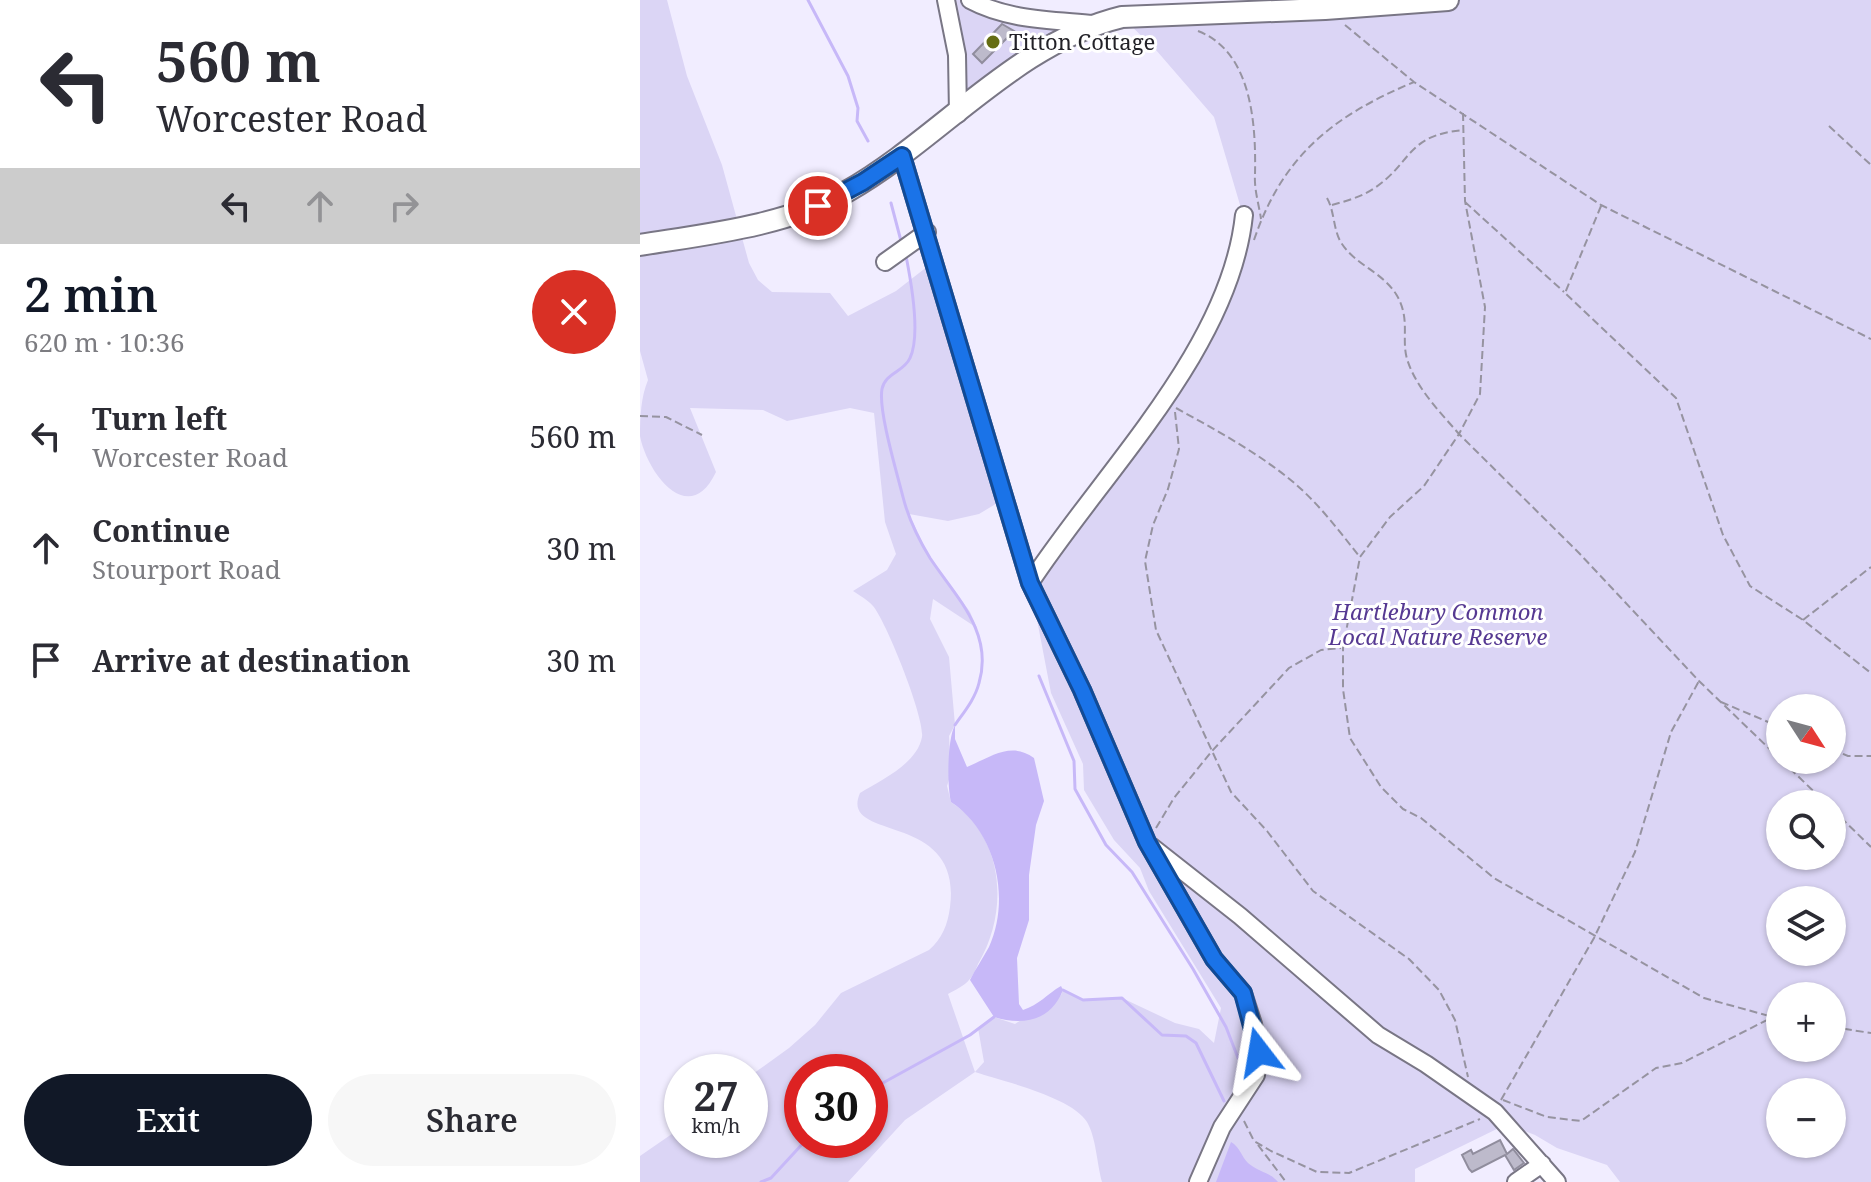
<!DOCTYPE html>
<html lang="en">
<head>
<meta charset="utf-8">
<style>
	:root { --surface:#fff; --page:#f7f7f7; --text:#2b2b33; --muted:#7c7c81; --accent:#111827 }
	body { margin:0; font-family:"Noto Serif",serif; background:var(--page); color:var(--text); height:100vh; display:flex; flex-direction:column; font-size:30px; white-space:nowrap }
	* { box-sizing:border-box; margin:0 }
	p { font-size:26px; color:var(--muted) }
	.icon { flex:none; width:44px; height:44px; fill:none; stroke:currentColor; stroke-width:2; stroke-linecap:round; stroke-linejoin:round }
	.map { position:relative; flex:1; overflow:hidden }
	.drawer { display:flex; flex-direction:column; background:var(--surface); width:640px }
	.drawer>* { flex:none }
	.banner { background:#fff; color:var(--text); overflow:hidden }
	.needle { width:52px; rotate:126deg }
	.buttons { position:absolute; left:1126px; top:694px; display:grid; gap:16px }
	.buttons a { display:grid; place-items:center; width:80px; height:80px; border-radius:50%; background:var(--surface); box-shadow:0 2px 6px #0004; font-size:40px }
	.speed { position:absolute; left:24px; top:1054px; display:flex; gap:16px; font-size:40px; font-weight:700; text-align:center }
	.speed>* { display:grid; place-content:center; width:104px; height:104px; border-radius:50%; background:var(--surface); box-shadow:0 2px 6px #0004; line-height:1 }
	.speed small { font-size:20px; font-weight:400 }
	.speed .limit { border:12px solid #d22; background:#fff; color:#111 }
	.pin { position:absolute; display:grid; place-items:center; width:68px; height:68px; color:#fff; margin:-34px; border:4px solid #fff; border-radius:50%; box-shadow:0 2px 8px #0007 }
	.me { position:absolute; width:88px; margin:-44px; rotate:346deg; stroke-linejoin:round; filter:drop-shadow(0 0 6px #0008) }
	.turn { display:flex; align-items:center; gap:28px; height:168px; padding:0 24px; font-size:36px }
	.turn .icon { width:104px; height:104px; stroke-width:2.5 }
	.turn b { display:block; font-size:56px; line-height:68px }
	.lanes { display:flex; align-items:center; height:76px; padding:0 24px; background:#0003; justify-content:center; gap:40px; direction:ltr }
	.lanes .off { opacity:.35 }
	.round { display:grid; place-items:center; flex:none; width:84px; height:84px; border-radius:42px; background:var(--page) }
	.head { display:flex; align-items:center; justify-content:space-between; height:136px; padding:0 24px }
	h1 { font-size:48px; font-weight:600; line-height:60px; color:var(--accent) }
	.button { display:flex; gap:16px; margin-top:auto; padding:16px 24px }
	.button a { flex:1; height:92px; border-radius:48px; background:var(--accent); color:#fff; font-size:32px; font-weight:600; line-height:92px; text-align:center }
	.button a+a { background:var(--page); color:var(--text) }
	ul { padding:0; list-style:none }
	li { display:flex; align-items:center; gap:24px; height:112px; padding:0 24px }
	li div { flex:1 }
	li b { display:block; font-size:30px }
	li em { font-style:normal }
	main { display:flex; flex:1; min-height:0 }
	.map>svg:first-child { display:block }
	.green { fill:#dbd5f5; fill-rule:evenodd }
	.water { fill:#c7b8f8 }
	.lines { fill:none; stroke-linecap:round; stroke-linejoin:round }
	.stream { stroke:#c7b8f8; stroke-width:3 }
	.building { fill:#bdbacb; stroke:#908d9d; stroke-width:2 }
	.minor-casing { stroke:#797685; stroke-width:20 }
	.major-casing { stroke:#797685; stroke-width:24 }
	.path { stroke:#9693a0; stroke-width:2; stroke-dasharray:8 4; stroke-linecap:butt }
	.minor { stroke:#fff; stroke-width:16 }
	.major { stroke:#fff; stroke-width:20 }
	.route-casing { stroke:#114b97; stroke-width:20 }
	.route { stroke:#1a73e8; stroke-width:14 }
	.poi-dot { fill:#656d13; stroke:#fff; stroke-width:3 }
	.labels { text-anchor:middle; stroke-width:6; stroke-linejoin:round; paint-order:stroke }
	.poi-label { font-size:22px; fill:#222127; stroke:#fff; text-anchor:start }
	.park-label { font-size:22px; font-style:italic; fill:#563992; stroke:#fff }
</style>
</head>
<body>
<main>
<section class="drawer">
<div class="banner">
<div class="turn"><svg class="icon" aria-label="left" viewBox="0 0 24 24"><path d="M17 20v-9H6M10 6l-5 5 5 5"/></svg><div><b>560 m</b>Worcester Road</div></div>
<div class="lanes"><svg class="icon" aria-label="left" viewBox="0 0 24 24"><path d="M17 20v-9H6M10 6l-5 5 5 5"/></svg><svg class="icon off" aria-label="ahead" viewBox="0 0 24 24"><path d="M12 20V5M6 11l6-6 6 6"/></svg><svg class="icon off" aria-label="right" viewBox="0 0 24 24"><path d="M7 20v-9h11M14 6l5 5-5 5"/></svg></div>
</div>
<div class="head"><div><h1>2 min</h1><p>620 m · 10:36</p></div><a class="round" style="background:#d93025;color:#fff"><svg class="icon" aria-label="close" viewBox="0 0 24 24"><path d="M6 6l12 12M18 6L6 18"/></svg></a></div>
<ul>
<li><svg class="icon" aria-label="left" viewBox="0 0 24 24"><path d="M17 20v-9H6M10 6l-5 5 5 5"/></svg><div><b>Turn left</b><p>Worcester Road</p></div><em>560 m</em></li>
<li><svg class="icon" aria-label="ahead" viewBox="0 0 24 24"><path d="M12 20V5M6 11l6-6 6 6"/></svg><div><b>Continue</b><p>Stourport Road</p></div><em>30 m</em></li>
<li><svg class="icon" aria-label="arrive" viewBox="0 0 24 24"><path d="M6 21V4h12l-3 4 3 4H6"/></svg><div><b>Arrive at destination</b></div><em>30 m</em></li>
</ul>
<div class="button"><a>Exit</a><a>Share</a></div>
</section>
<div class="map">
<svg width="1231" height="1182" viewBox="0 0 1231 1182">
	<rect width="100%" height="100%" fill="#f1edff"/>
	<path class="green" d="M0,0H27L47,76L82,165L109,263L118,280L132,292L190,293L208,316L256,291L288,266L364,499L339,514L308,521L269,514L288,554L330,612L337,628L293,599L290,619L309,657L315,725L309,736L311,773L307,786L311,802C365,838 369,912 338,964C336,969 333,976 329,980C324,986 315,990 308,994L335,1072L344,1062L338,1028L354,1017L375,1024L421,995L423,990L444,1000L482,998L535,1023L559,1029L574,1043L581,1008L509,891L500,868L474,840L444,790L443,764L411,693L390,583L557,348L603,215L574,117L516,50L482,17L645,10L654,0H1231V1182H980L967,1165L917,1148L895,1135L867,1124L775,1169V1182H462C457,1164 456,1137 447,1122C432,1097 362,1081 335,1072L265,1120L208,1182H0V1156L42,1127V1140H110V1076L149,1048L175,1025L201,993L289,950C302,939 308,924 310,907C323,809 198,843 220,793C241,780 277,764 282,737C285,718 246,621 233,606C228,600 219,595 213,591L247,570L256,554L245,522L234,413L210,408L147,421L123,410L50,408L76,472C49,529 7,473 0,436C0,416 1,397 8,380L0,351ZM1140,708H1192V760H1140ZM1140,804H1192V856H1140ZM1140,900H1192V952H1140ZM1140,996H1192V1048H1140ZM162,1072H230V1140H162ZM1140,1092H1192V1144H1140Z
		M306,0H330L453,24L318,114Z"/>
	<path class="water" d="M315,725V739L327,767C351,757 371,741 394,758L404,801L396,825L389,875V920L377,958L379,1004L383,1010C399,1005 407,994 421,986L423,990C411,1021 383,1026 354,1017L330,980C336,968 343,958 349,947C371,898 356,832 311,802C307,786 307,740 315,725Z
		M591,1142C600,1147 601,1156 608,1163C618,1172 630,1172 638,1182H576Z"/>
	<g class="lines">
		<path class="stream" d="M168,0L208,76L218,108L217,121L228,141
			M251,203L261,241
			M266,256C271,281 281,335 270,358C264,372 245,373 242,389C238,410 257,473 263,497C268,517 279,540 290,558C315,596 354,632 339,683C335,699 324,712 315,725
			M399,676L434,761L435,789L466,845L492,872L553,969L586,1027L598,1058
			M423,990L443,1000L482,998L522,1035L546,1036L556,1043L584,1101
			M230,1090L330,1035L354,1017
			M121,1182L131,1178L166,1140"/>
	</g>
	<path class="building" d="M362,24L374,31L342,63L333,54Z
		M860,1140L867,1154L873,1149L884,1163L874,1170L865,1155L832,1172L829,1169L822,1155L831,1150L833,1154Z"/>
	<g class="lines">
		<g class="minor-casing">
			<path id="minor" d="M306,0L317,55L318,114
				M330,0C367,20 411,20 453,24
				M262,156L390,583L442,690L507,842L574,959L603,993L613,1024L619,1052L616,1075L582,1127L558,1182
				M245,262L287,232
				M390,583C462,473 590,349 604,215
				M511,846L600,916L738,1035L786,1064L855,1112L917,1182
				M876,1182L902,1164"/>
		</g>
		<g class="major-casing">
			<path id="major" d="M0,245C68,234 145,226 206,192C300,139 375,43 482,17L685,9L808,0"/>
		</g>
		<path class="path" d="M705,25L774,82L961,205L1231,339
			M558,31C613,52 616,127 615,175C614,189 619,205 621,219
			M823,113L825,201L845,307L840,394L819,434L939,553L1059,681L1140,759
			M1189,126L1231,165
			M687,198C695,212 693,231 702,244C716,265 742,272 756,294C771,318 761,338 767,359C776,388 800,412 819,434L784,486L750,517L720,557L703,648V689L710,738L741,787L763,809L781,818L854,878L1064,998L1140,1019
			M825,202L924,292
			M692,205C706,201 721,197 733,189C773,163 765,135 824,130
			M961,206L925,293L1036,398L1083,535L1110,586L1163,620L1231,673
			M614,240C643,155 693,116 774,82
			M536,408C574,429 613,450 647,477C675,499 697,528 719,556
			M535,412L539,449L528,489L513,525L505,561L516,630L591,792L627,831L673,891L769,959L799,990L815,1020L828,1077
			M0,416L26,417L62,435
			M1163,620L1231,567
			M1081,702L1140,727
			M1192,749L1208,756H1231
			M1141,760L1187,804
			M1192,809L1231,847
			M516,828L534,798L572,751L649,668L681,650L701,648
			M1192,1027L1231,1033
			M861,1100L954,938L995,852L1031,732L1059,681
			M863,1100L907,1117L941,1121L1016,1068L1042,1063L1129,1019
			M604,1121L614,1141L631,1151L677,1172L709,1173L840,1119
			M618,1145L646,1182"/>
		<use href="#minor" class="minor"/>
		<use href="#major" class="major"/>
	</g>
	<g class="lines">
		<g class="route-casing">
			<path id="route" d="M178,206L223,182L262,156L390,583L442,690L507,842L574,959L603,993L619,1052"/>
		</g>
		<use href="#route" class="route"/>
	</g>
	<circle class="poi-dot" cx="353" cy="42" r="8"/>
	<g class="labels">
		<g class="poi-label">
			<text x="369" y="50">Titton Cottage</text>
		</g>
		<g class="park-label">
			<text x="798" y="620">Hartlebury Common<tspan x="798" dy="25">Local Nature Reserve</tspan></text>
		</g>
	</g>
</svg>
<div class="buttons">
<a><svg class="needle" viewBox="-14 -14 28 28"><path d="M0-13l5 13h-10z" fill="#e53935"/><path d="M0 13l5-13h-10z" fill="#7c7c81"/></svg></a>
<a><svg class="icon" aria-label="search" viewBox="0 0 24 24"><circle cx="10" cy="10" r="6"/><path d="M15 15l6 6"/></svg></a>
<a><svg class="icon" aria-label="layers" viewBox="0 0 24 24"><path d="M12 4l9 5-9 5-9-5zM3 14l9 5 9-5"/></svg></a>
<a>+</a>
<a>−</a>
</div>
<div class="speed"><div>27<small>km/h</small></div><div class="limit">30</div></div>
<div class="pin" style="left:178px;top:206px;background:#d93025"><svg class="icon" aria-label="arrive" viewBox="0 0 24 24"><path d="M6 21V4h12l-3 4 3 4H6"/></svg></div>
<svg class="me" style="left:619px;top:1052px" viewBox="-20 -20 40 40"><path d="M0-17L14 15 0 8-14 15z" fill="#1a73e8" stroke="#fff" stroke-width="4"/></svg>
</div>
</main>
</body>
</html>
